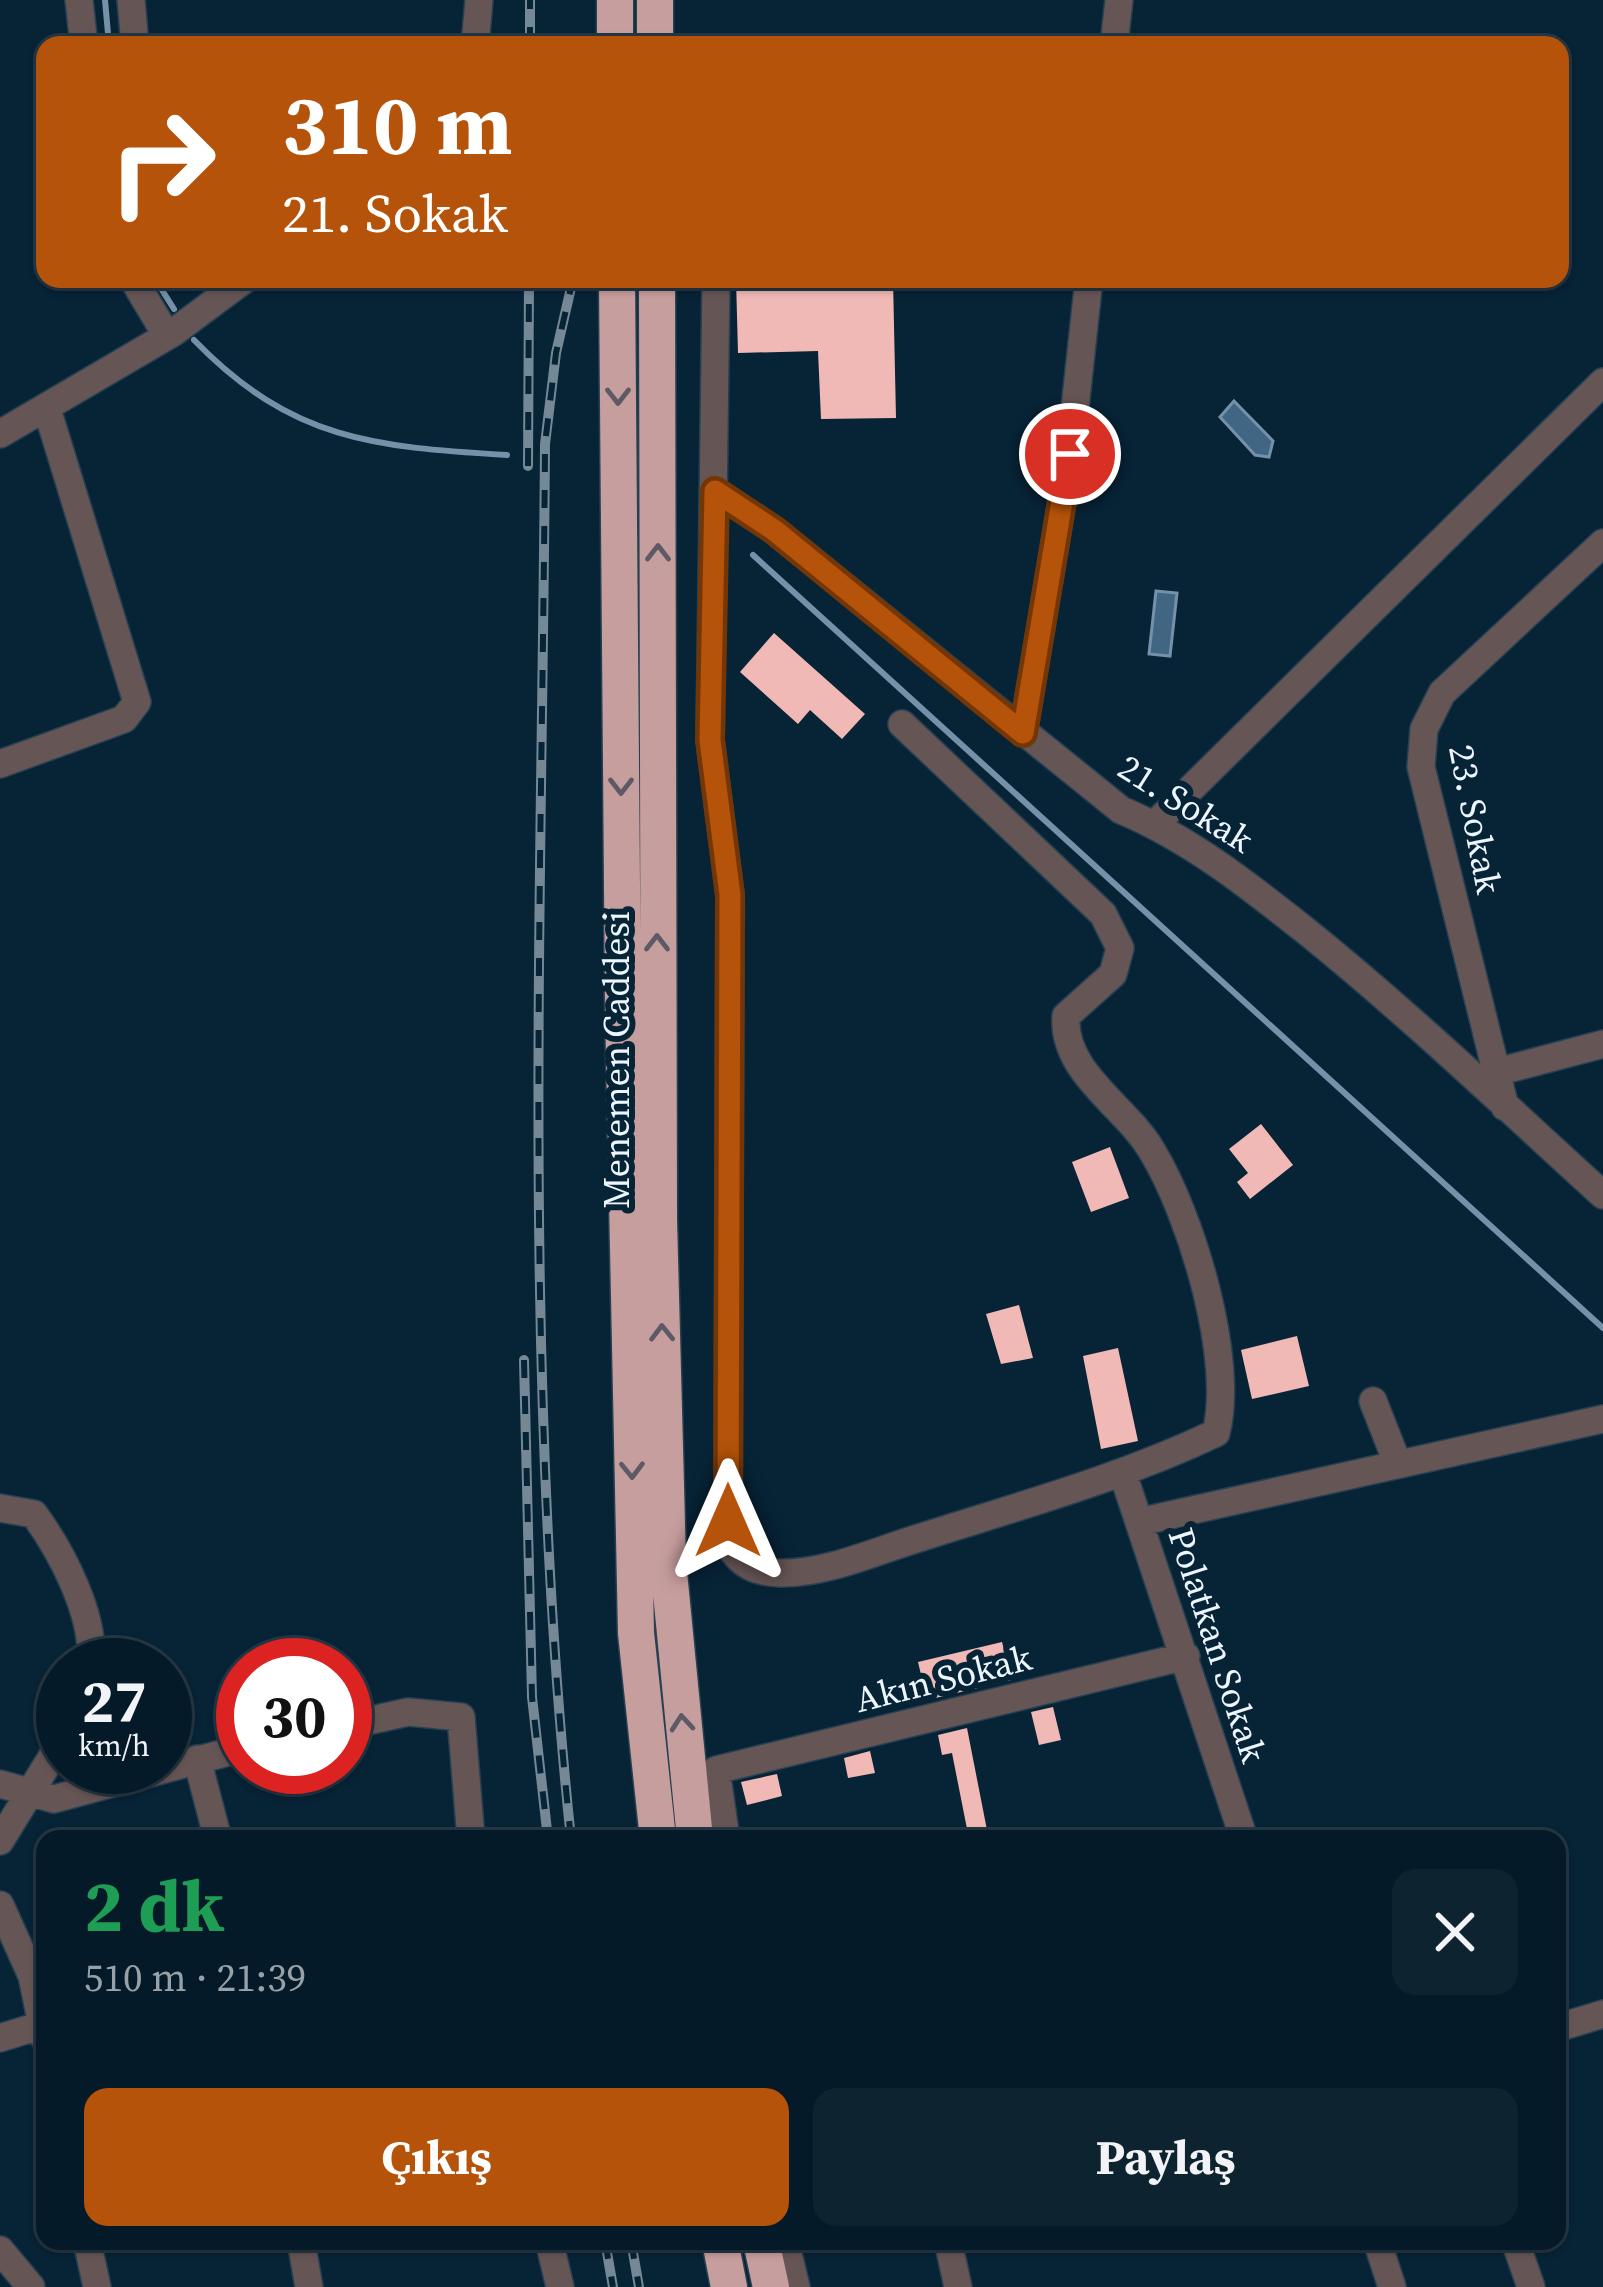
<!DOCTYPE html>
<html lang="tr">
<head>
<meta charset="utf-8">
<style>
	:root { --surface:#051a28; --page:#0e2330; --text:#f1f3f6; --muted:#97a1a8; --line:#263845; --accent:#b45309 }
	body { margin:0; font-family:"Source Serif 4",serif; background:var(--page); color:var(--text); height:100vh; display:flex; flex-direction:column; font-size:45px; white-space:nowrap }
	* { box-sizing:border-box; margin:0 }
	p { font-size:39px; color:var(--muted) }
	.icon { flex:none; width:66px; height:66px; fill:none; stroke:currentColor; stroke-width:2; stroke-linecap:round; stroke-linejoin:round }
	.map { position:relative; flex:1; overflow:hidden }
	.details { position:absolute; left:36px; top:1830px; width:1530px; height:420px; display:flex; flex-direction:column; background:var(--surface); border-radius:24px; box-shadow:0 3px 9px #0004,0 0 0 3px var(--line) }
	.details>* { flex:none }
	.hud { position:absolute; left:36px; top:36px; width:1533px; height:252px; border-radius:24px; box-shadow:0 3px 9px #0004,0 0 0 3px var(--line); background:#b45309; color:#fff; overflow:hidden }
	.speed { position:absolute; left:36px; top:1638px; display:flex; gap:24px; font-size:60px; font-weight:700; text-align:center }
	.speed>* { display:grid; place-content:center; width:156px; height:156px; border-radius:50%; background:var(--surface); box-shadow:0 3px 9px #0004,0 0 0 3px var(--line); line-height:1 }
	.speed small { font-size:30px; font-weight:400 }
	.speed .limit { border:18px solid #d22; background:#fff; color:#111 }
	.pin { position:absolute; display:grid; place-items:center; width:102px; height:102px; color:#fff; margin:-51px; border:6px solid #fff; border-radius:50%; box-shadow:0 3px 12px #0007 }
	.me { position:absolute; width:132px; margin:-66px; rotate:0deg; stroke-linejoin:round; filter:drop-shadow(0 0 9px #0008) }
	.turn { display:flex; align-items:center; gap:42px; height:252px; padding:0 48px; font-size:54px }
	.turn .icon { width:156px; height:156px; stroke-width:2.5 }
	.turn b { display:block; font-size:84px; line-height:102px }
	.round { display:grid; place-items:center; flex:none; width:126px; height:126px; border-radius:24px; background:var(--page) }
	.head { display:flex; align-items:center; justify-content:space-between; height:204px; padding:0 48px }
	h1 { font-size:72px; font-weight:700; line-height:90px; color:#1e9e55 }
	.primary-button { display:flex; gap:24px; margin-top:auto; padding:24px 48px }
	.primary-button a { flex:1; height:138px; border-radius:24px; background:var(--accent); color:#fff; font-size:48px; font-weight:700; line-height:138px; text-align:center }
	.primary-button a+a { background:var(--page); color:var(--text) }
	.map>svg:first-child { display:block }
	.water { fill:#406684; stroke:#7491a9; stroke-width:3 }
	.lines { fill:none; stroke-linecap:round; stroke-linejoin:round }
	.stream { stroke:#7491a9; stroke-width:6 }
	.building { fill:#f1b9b5 }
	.minor-casing { stroke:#274152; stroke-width:30 }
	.highway-casing { stroke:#274152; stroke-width:39 }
	.minor { stroke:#655; stroke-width:27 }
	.highway { stroke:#c79e9e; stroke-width:36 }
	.rail-casing { stroke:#758896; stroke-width:10 }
	.rail { stroke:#072336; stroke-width:6; stroke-dasharray:18; stroke-linecap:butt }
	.oneway { stroke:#5d5a65 }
	.route-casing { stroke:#753606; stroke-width:30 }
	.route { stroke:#b45309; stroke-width:21 }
	.labels { text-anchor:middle; stroke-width:12; stroke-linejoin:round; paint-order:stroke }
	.street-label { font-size:36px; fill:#edf6fe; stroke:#072336 }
</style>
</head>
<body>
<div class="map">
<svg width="1603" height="2287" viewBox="0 0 1603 2287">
	<rect width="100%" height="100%" fill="#072336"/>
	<path class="water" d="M1234,401L1273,441L1269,457L1255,455L1220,417Z
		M1156,591L1177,593L1170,656L1149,654Z"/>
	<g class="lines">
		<path class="stream" d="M105,0L109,45
			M155,279L174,309
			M194,340C292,441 375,447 507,455
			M753,555L1603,1328"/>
	</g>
	<path class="building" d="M736,279H893L896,418L821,419L818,351L738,353Z
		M774,633L865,714L842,739L810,710L798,724L740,672Z
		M1261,1124L1293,1165L1250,1199L1237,1182L1248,1173L1229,1149Z
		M1110,1147L1129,1198L1091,1212L1072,1162Z
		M1019,1305L1033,1358L1001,1364L986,1314Z
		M1297,1336L1309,1386L1252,1399L1241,1350Z
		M1118,1348L1138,1441L1101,1449L1083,1356Z
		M1002,1642L1012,1680L927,1700L918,1662Z
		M1053,1707L1061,1740L1039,1745L1031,1712Z
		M967,1728L987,1830L968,1834L952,1753L942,1755L938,1735Z
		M870,1751L875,1773L848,1778L844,1758Z
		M777,1774L782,1796L747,1805L741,1782Z"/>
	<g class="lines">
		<g class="minor-casing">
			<path id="minor" d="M79,0L84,45
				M131,0L135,45
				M475,45L479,0
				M1114,45L1119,0
				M133,279L167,336
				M716,279L710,740L730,895L728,1544C741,1566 756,1572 780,1573C827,1574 878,1550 922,1537C1022,1505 1121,1478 1216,1433C1235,1359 1191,1215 1152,1151C1126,1106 1062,1073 1066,1016L1113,974L1120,948L1103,914L902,724
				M0,434L174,332L245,279
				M715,491L774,530L1121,810C1190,839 1248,885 1306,931C1409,1014 1505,1106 1603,1195
				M1023,733L1070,454L1089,279
				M0,764L124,719L137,702L47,409
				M1155,824L1603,382
				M1497,1072L1603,1044
				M1505,1107L1421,767L1424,729L1442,693L1603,543
				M1373,1401L1397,1462
				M1123,1474L1244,1839
				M0,1508L34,1514C61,1551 97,1618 90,1665
				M1139,1522L1603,1419
				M345,1726L408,1712L461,1717L471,1839
				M197,1759L218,1839
				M0,1784L54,1799L243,1748
				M726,1839L716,1770L1186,1656
				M0,1841L63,1739
				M0,1905L32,1976L45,2039
				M1557,2028L1603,2014
				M0,2038L45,2024
				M87,2241L97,2287
				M301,2241L309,2287
				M549,2241L560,2287
				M785,2241L796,2287
				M948,2241L958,2287
				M1377,2241L1392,2287
				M1515,2241L1531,2287
				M0,2250L31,2287"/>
		</g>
		<g class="highway-casing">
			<path id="highway" d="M615,0V45
				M655,0V45
				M617,279L623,1006L636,1633L658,1839
				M657,279L659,1220L668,1562L695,1839
				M720,2241L729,2287
				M761,2241L771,2287"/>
		</g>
		<use href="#minor" class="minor"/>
		<use href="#highway" class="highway"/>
		<g class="rail-casing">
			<path id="rail" d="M530,45V0
				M528,466L529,279
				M524,1360L532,1697L548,1839
				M571,1839C522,1376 542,908 545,444L556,353L573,279
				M605,2241L613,2287
				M631,2241L639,2287"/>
		</g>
		<use href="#rail" class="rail"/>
	</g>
	<defs><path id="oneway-chevron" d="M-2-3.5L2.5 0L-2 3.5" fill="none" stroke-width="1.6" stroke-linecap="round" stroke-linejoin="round" transform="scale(3)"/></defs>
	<g class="oneway">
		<use href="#oneway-chevron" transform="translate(618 396) rotate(90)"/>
		<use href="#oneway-chevron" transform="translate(658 553) rotate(-90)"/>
		<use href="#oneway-chevron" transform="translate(621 786) rotate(90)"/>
		<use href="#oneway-chevron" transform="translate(657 943) rotate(-90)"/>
		<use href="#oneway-chevron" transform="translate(662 1333) rotate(-91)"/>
		<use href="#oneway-chevron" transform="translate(632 1470) rotate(89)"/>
		<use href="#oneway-chevron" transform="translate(682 1723) rotate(-95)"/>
	</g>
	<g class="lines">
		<g class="route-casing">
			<path id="route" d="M728,1521L730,895L710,740L715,491L774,530L1023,733L1070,454"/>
		</g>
		<use href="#route" class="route"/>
	</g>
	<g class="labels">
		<g class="street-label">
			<text transform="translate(1186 803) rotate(32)" y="13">21. Sokak</text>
			<text transform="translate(1476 819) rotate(79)" y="13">23. Sokak</text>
			<text transform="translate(616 1060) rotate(-90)" y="13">Menemen Caddesi</text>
			<text transform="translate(1218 1645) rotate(72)" y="13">Polatkan Sokak</text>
			<text transform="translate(943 1678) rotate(-14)" y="13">Akın Sokak</text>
		</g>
	</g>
</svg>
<div class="speed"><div>27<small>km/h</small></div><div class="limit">30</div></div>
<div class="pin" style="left:1070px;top:454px;background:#d93025"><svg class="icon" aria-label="arrive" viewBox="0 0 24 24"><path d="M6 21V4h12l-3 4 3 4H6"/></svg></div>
<svg class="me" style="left:728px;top:1521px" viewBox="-20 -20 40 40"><path d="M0-17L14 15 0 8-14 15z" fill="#b45309" stroke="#fff" stroke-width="4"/></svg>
<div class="hud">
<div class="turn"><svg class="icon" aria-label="right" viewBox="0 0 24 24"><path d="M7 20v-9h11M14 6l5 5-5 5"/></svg><div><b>310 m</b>21. Sokak</div></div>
</div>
<section class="details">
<div class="head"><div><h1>2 dk</h1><p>510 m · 21:39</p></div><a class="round"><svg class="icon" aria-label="close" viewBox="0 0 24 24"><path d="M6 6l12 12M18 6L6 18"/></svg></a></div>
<div class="primary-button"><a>Çıkış</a><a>Paylaş</a></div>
</section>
</div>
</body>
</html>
